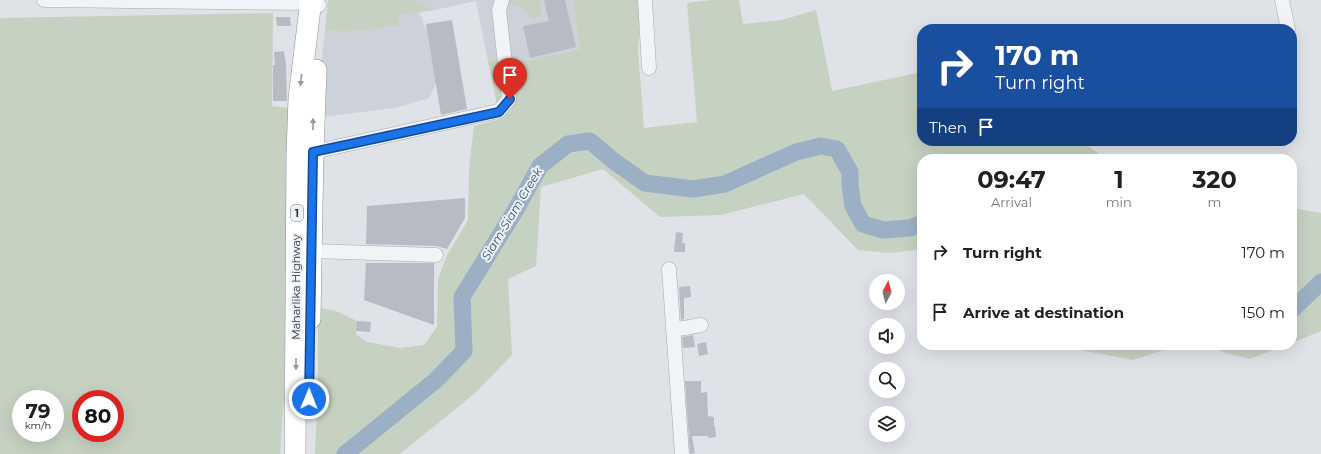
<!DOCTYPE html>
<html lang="en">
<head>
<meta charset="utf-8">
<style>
	:root { --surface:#fff; --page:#f2f2f2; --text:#202124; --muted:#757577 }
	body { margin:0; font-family:Montserrat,sans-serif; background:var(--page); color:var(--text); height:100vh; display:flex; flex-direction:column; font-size:15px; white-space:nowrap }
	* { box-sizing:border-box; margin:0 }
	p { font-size:13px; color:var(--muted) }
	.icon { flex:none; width:22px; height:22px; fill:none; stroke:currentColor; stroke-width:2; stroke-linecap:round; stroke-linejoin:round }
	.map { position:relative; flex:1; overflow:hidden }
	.sheet { position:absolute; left:917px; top:154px; width:380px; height:196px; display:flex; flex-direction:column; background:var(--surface); border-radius:16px; box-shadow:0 4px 16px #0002 }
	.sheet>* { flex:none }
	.top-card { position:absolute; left:917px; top:24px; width:380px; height:122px; border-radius:16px; box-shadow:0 4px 16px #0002; background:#1a4fa0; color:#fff; overflow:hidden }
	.needle { width:26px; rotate:7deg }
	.controls { position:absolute; left:869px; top:274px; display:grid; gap:8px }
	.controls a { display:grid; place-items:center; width:36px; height:36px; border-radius:50%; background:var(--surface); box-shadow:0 4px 16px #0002; font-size:20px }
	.speed { position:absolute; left:12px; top:390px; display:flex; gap:8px; font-size:20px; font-weight:700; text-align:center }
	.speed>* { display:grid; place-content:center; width:52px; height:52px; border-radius:50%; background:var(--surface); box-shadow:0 4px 16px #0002; line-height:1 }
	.speed small { font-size:10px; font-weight:400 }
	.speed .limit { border:6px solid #d22; background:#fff; color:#111 }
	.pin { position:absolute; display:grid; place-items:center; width:34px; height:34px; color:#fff; margin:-41px -17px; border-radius:50% 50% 50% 0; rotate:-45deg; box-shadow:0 0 4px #0007 }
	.pin .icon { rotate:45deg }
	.me { position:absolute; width:44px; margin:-22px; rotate:1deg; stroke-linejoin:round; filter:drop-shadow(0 0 3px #0008) }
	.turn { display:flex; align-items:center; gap:14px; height:84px; padding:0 12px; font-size:18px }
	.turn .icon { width:52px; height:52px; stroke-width:2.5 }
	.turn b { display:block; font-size:28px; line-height:34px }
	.then { display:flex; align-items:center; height:38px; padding:0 12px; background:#0003; gap:8px; font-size:15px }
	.eta { display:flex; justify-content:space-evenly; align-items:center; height:68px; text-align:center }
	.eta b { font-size:24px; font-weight:700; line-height:28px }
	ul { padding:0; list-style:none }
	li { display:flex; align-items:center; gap:12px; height:60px; padding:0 12px }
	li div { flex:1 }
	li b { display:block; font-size:15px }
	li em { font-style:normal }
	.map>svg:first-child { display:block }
	.built { fill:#cdd1d9 }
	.green { fill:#c5d1c1; fill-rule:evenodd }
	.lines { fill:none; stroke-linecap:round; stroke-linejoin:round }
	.river { stroke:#9cb0c5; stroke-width:17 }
	.building { fill:#b7bbc4 }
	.minor-casing { stroke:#a5a9b1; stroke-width:15 }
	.highway-casing { stroke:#87909d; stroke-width:22 }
	.minor { stroke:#f1f3f6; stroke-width:14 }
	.highway { stroke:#fff; stroke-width:21 }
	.oneway { fill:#94989e }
	.route-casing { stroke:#114b97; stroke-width:10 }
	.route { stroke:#1a73e8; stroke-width:7 }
	.labels { text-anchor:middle; stroke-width:4; stroke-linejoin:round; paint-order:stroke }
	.shield { fill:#eef1f5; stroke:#646a74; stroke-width:1 }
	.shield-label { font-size:10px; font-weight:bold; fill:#29303d }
	.street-label { font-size:11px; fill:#29303d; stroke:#eef1f5 }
	.water-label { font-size:12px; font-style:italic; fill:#364f6f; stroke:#eef1f5 }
</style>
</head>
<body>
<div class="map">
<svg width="1321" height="454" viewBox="0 0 1321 454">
	<rect width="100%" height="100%" fill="#dfe2e7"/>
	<path class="built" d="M412,0H500L525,10L542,15L539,0H573L580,49L527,61L506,58L488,61L476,1L435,10Z
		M419,12L432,43L437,82L429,98L395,108L321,117L320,79L325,29L344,32L400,26L399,15Z"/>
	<path class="green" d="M328,0H412L435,10L399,15L400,26L344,32L325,29Z
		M500,0H539L542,15L532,19L525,10Z
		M573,0H641L638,50L644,128L697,122L687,3L712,0H739L743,24L782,20L816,10L832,91L922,72V141H1081L1106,159H922V249L890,253L858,250L804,194L721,215L660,217L603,169L541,187L536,266L508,279L512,355L475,393L400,454H315L317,411L320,404V396L318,380V307L338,312L357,321L356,334L367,342L400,348L424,345L437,327L438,279L447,255L468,220L469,169L474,126L500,119L488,61L506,58L527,61L580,49Z
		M273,13L272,106L289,108L284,396L280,454H0V18ZM21,399H55V433H21ZM81,399H115V433H81Z
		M1292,208L1321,213V331L1292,343Z
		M1054,345H1179L1133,360Z
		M1210,345H1286L1250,359L1225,353Z"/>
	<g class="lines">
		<path class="river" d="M1292,310L1321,282
			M345,454L436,380L464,351L462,297L515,211L540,166L568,144L590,141L615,162L645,183L693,189L725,184L796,152L821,146L837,149L850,172V185L853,206L863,224L883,230L910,228L922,223"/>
	</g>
	<path class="building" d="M544,0H565L576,47L530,58L523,26L549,21Z
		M276,17H290L291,26H277Z
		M452,20L467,109L441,115L426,24Z
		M284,51L286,65L287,101H273V65H275L274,52Z
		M465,198V218L447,249L436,246L366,244L367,206Z
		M676,232L683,233L682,243H685V252H674Z
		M366,263H434V325L364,300Z
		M690,286L691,297L684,298V319L681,320L679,287Z
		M357,321L371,322L370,332L356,331Z
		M693,335L695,347L683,348L682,337Z
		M706,342L708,354L699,356L697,344Z
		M685,381H701V393L707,392L708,416L714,417V426H715L716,437L708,438V436H692L695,453L690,454Z"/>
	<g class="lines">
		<g class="minor-casing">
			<path id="minor" d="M44,0L309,3L319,5
				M645,0L649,68
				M1282,0L1288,29
				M313,152L499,111L509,99L499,10L502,0
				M312,251L436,255
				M669,269L682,454
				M673,330L701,325"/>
		</g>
		<g class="highway-casing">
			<path id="highway" d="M310,319L313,152L316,70
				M295,454L297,154L299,98L311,0"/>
		</g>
		<use href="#minor" class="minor"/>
		<use href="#highway" class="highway"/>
	</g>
	<defs><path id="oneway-solid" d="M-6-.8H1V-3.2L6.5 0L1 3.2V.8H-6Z"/></defs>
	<g class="oneway">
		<use href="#oneway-solid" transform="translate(301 80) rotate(96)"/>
		<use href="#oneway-solid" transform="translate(313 124) rotate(-89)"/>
		<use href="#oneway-solid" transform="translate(296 364) rotate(90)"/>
	</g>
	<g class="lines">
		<g class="route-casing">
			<path id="route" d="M309,399L313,152L499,112L510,99"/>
		</g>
		<use href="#route" class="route"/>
	</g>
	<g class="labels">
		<rect class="shield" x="291" y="205" width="12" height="16" rx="3"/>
		<g class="shield-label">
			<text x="297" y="217">1</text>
		</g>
		<g class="street-label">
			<text transform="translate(296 287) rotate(-90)" y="4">Maharlika Highway</text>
		</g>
		<g class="water-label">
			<text transform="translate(512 214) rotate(-59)" y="4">Siam-Siam Creek</text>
		</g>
	</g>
</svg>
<div class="controls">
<a><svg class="needle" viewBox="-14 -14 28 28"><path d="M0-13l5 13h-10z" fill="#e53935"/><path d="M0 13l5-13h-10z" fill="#757577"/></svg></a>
<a><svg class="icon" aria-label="sound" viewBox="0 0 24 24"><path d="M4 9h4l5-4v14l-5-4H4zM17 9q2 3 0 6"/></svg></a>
<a><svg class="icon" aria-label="search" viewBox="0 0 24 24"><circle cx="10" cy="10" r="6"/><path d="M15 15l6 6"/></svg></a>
<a><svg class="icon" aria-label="layers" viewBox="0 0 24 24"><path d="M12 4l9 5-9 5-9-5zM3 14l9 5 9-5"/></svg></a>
</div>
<div class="speed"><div>79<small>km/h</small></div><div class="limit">80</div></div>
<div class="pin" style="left:510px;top:99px;background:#d93025"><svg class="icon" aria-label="arrive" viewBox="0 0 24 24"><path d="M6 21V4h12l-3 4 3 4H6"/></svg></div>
<svg class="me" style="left:309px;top:399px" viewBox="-20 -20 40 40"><circle r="17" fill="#1a73e8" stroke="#fff" stroke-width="3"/><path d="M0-11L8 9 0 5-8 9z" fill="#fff"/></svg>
<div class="top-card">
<div class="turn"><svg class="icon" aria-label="right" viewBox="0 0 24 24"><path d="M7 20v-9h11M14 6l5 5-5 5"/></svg><div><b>170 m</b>Turn right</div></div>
<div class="then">Then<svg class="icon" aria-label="arrive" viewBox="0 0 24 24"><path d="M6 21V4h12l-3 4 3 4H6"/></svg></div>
</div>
<section class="sheet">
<div class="eta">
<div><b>09:47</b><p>Arrival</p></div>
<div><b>1</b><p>min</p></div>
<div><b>320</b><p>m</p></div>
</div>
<ul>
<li><svg class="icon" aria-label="right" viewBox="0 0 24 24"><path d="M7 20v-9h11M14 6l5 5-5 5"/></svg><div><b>Turn right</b></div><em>170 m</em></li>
<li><svg class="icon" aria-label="arrive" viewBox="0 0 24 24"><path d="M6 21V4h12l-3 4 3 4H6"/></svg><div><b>Arrive at destination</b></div><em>150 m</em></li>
</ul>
</section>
</div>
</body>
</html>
